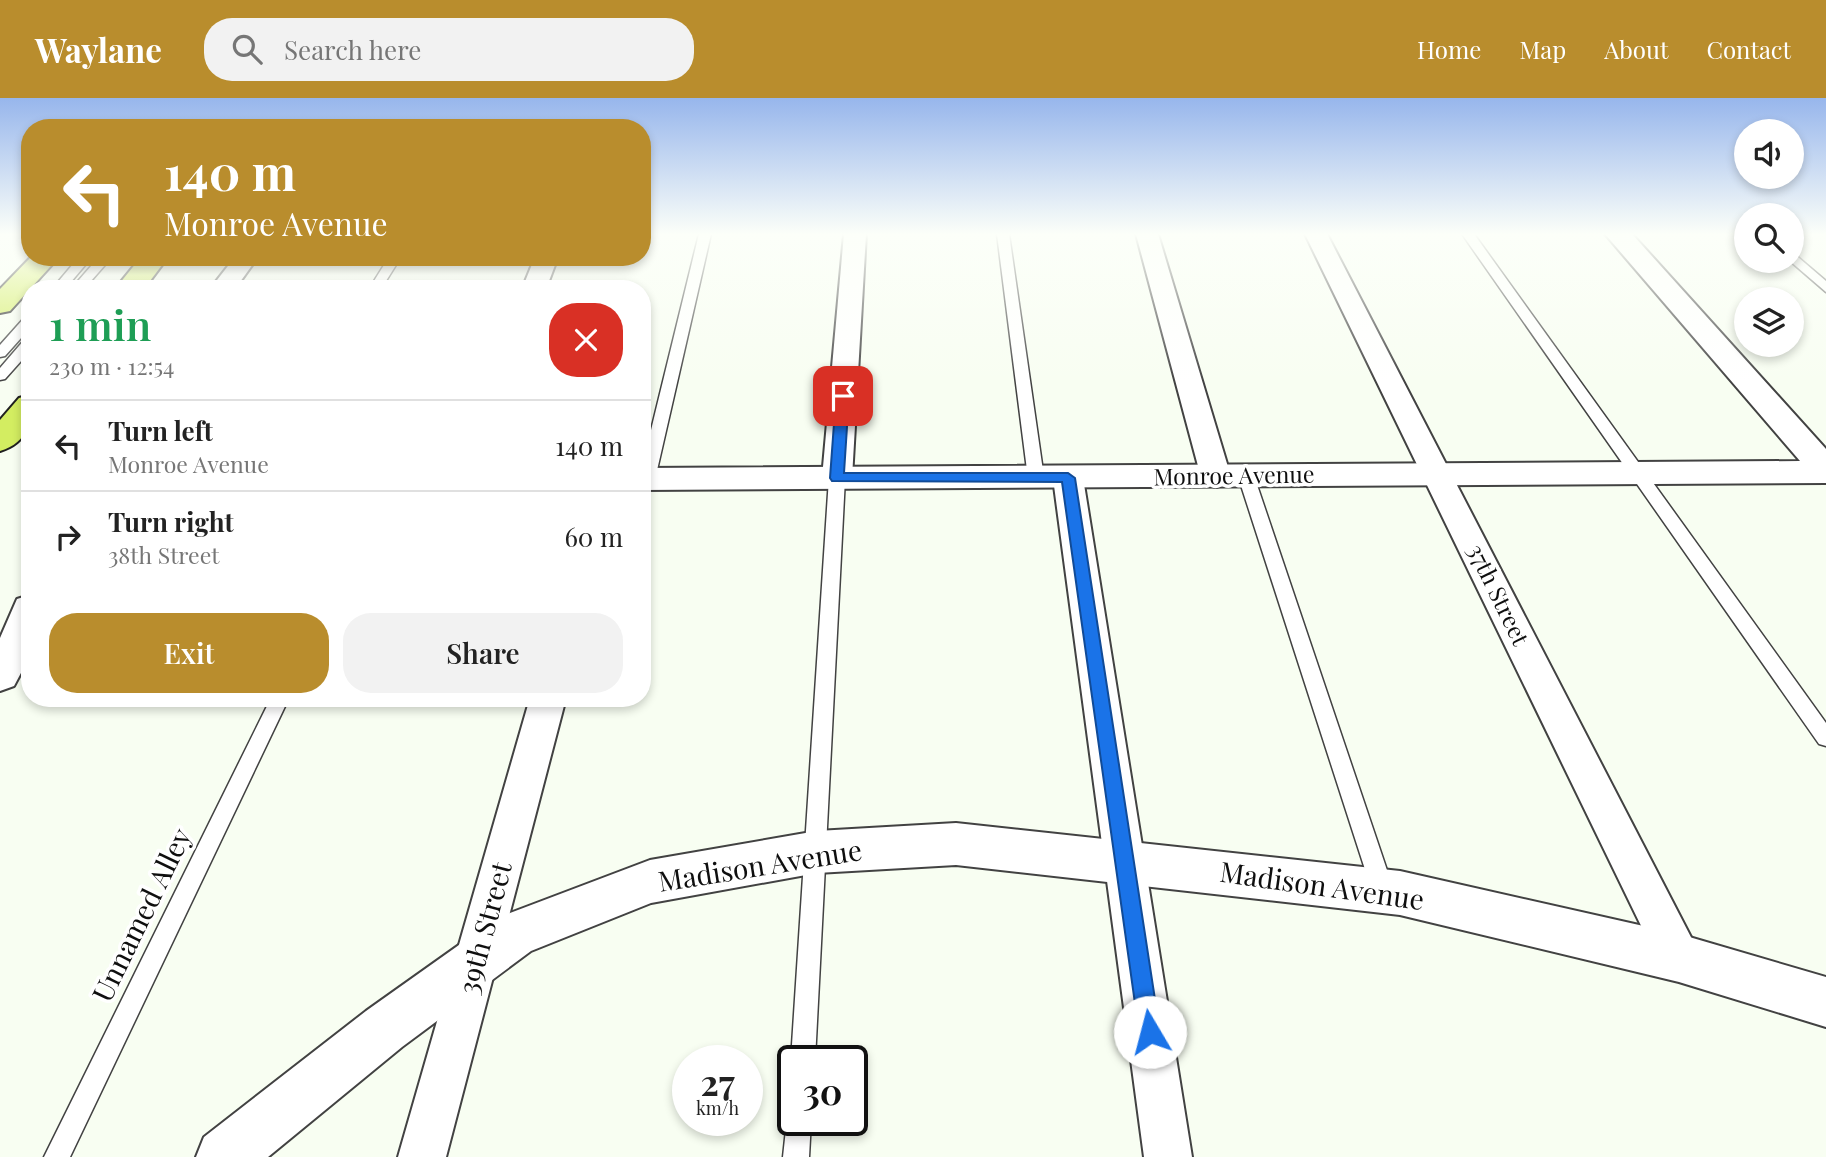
<!DOCTYPE html>
<html lang="en">
<head>
<meta charset="utf-8">
<style>
	:root { --surface:#fff; --page:#f2f2f2; --text:#222; --muted:#767676; --line:#e0e0e0; --accent:#b98d2d }
	body { margin:0; font-family:"Playfair Display",serif; background:var(--page); color:var(--text); height:100vh; display:flex; flex-direction:column; font-size:26px; white-space:nowrap }
	* { box-sizing:border-box; margin:0 }
	p { font-size:23px; color:var(--muted) }
	.icon { flex:none; width:38px; height:38px; fill:none; stroke:currentColor; stroke-width:2; stroke-linecap:round; stroke-linejoin:round }
	.map { position:relative; flex:1; overflow:hidden }
	.sheet { position:absolute; left:21px; top:182px; width:630px; height:427px; display:flex; flex-direction:column; background:var(--surface); border-radius:28px; box-shadow:0 4px 10px #0003 }
	.sheet>* { flex:none }
	.banner { position:absolute; left:21px; top:21px; width:630px; height:147px; border-radius:28px; box-shadow:0 4px 10px #0003; background:#b98d2d; color:#fff; overflow:hidden }
	.fabs { position:absolute; left:1734px; top:21px; display:grid; gap:14px }
	.fabs a { display:grid; place-items:center; width:70px; height:70px; border-radius:50%; background:var(--surface); box-shadow:0 4px 10px #0003; font-size:35px }
	.speed { position:absolute; left:672px; top:947px; display:flex; gap:14px; font-size:35px; font-weight:700; text-align:center }
	.speed>* { display:grid; place-content:center; width:91px; height:91px; border-radius:50%; background:var(--surface); box-shadow:0 4px 10px #0003; line-height:1 }
	.speed small { font-size:18px; font-weight:400 }
	.speed .limit { border:4px solid #111; border-radius:10px; background:#fff; color:#111 }
	.pin { position:absolute; display:grid; place-items:center; width:60px; height:60px; color:#fff; margin:-30px; border-radius:14px; box-shadow:0 4px 10px #0006 }
	.me { position:absolute; width:77px; margin:-38px; rotate:352deg; stroke-linejoin:round; filter:drop-shadow(0 0 5px #0008) }
	.turn { display:flex; align-items:center; gap:24px; height:147px; padding:0 28px; font-size:32px }
	.turn .icon { width:91px; height:91px; stroke-width:2.5 }
	.turn b { display:block; font-size:49px; line-height:60px }
	.round { display:grid; place-items:center; flex:none; width:74px; height:74px; border-radius:28px; background:var(--page) }
	.summary { display:flex; align-items:center; justify-content:space-between; height:119px; padding:0 28px }
	h1 { font-size:42px; font-weight:600; line-height:52px; color:#1e9e55 }
	.action { display:flex; gap:14px; margin-top:auto; padding:14px 28px }
	.action a { flex:1; height:80px; border-radius:28px; background:var(--accent); color:#fff; font-size:28px; font-weight:600; line-height:80px; text-align:center }
	.action a+a { background:var(--page); color:var(--text) }
	ul { padding:0; list-style:none }
	li { display:flex; align-items:center; gap:21px; height:91px; padding:0 28px; border-top:2px solid var(--line) }
	li div { flex:1 }
	li b { display:block; font-size:26px }
	li em { font-style:normal }
	header { display:flex; align-items:center; gap:42px; box-sizing:border-box; height:98px; padding:0 35px; background:var(--accent); color:#fff }
	header strong { font-size:33px }
	nav { display:flex; gap:38px; margin-inline-start:auto; font-size:24px }
	.search { width:490px; height:63px; background:var(--page); display:flex; align-items:center; gap:18px; box-sizing:border-box; padding:0 24px; border-radius:28px; color:var(--muted); font-size:26px }
	.map>svg:first-child { display:block }
	.lines { fill:none; stroke-linecap:round; stroke-linejoin:round }
	.service-casing { stroke:#424242; stroke-width:3 }
	.minor-casing { stroke:#424242; stroke-width:4 }
	.tertiary-casing { stroke:#424242; stroke-width:4 }
	.motorway-casing { stroke:#202020; stroke-width:4 }
	.service { fill:#fff; fill-rule:evenodd }
	.minor { fill:#fff; fill-rule:evenodd }
	.tertiary { fill:#fff; fill-rule:evenodd }
	.motorway { fill:#d3ed61; fill-rule:evenodd }
	.route { fill:#1a73e8; stroke:#114b97; stroke-width:2 }
	.labels { text-anchor:middle; stroke-width:7; stroke-linejoin:round; paint-order:stroke }
	.street-label { font-size:23px; fill:#0f0f0f; stroke:#fff }
	.near-street-label { font-size:28px; fill:#0f0f0f; stroke:#fff }
</style>
</head>
<body>
<header>
<strong>Waylane</strong>
<div class="search"><svg class="icon" aria-label="search" viewBox="0 0 24 24"><circle cx="10" cy="10" r="6"/><path d="M15 15l6 6"/></svg>Search here</div>
<nav><a>Home</a><a>Map</a><a>About</a><a>Contact</a></nav>
</header>
<div class="map">
<svg width="1826" height="1059" viewBox="0 0 1826 1059">
	<rect width="100%" height="100%" fill="#f8fef2"/>
	<g class="lines">
		<g class="service-casing">
			<path id="service" d="M699,136H711L655,381L647,386L642,385V369Z
				M997,136H1009L1044,380L1036,385L1028,380Z
				M1462,136H1474L1826,625V648L1819,646Z
				M1792,154L1826,183V194L1790,163Z
				M79,159H92L65,191H52Z
				M99,159H112L84,191H71Z
				M389,159H401L381,191H369Z
				M30,218V230L5,258L0,259V247L25,219Z
				M30,240V253L5,281L0,282V270L25,241Z
				M1246,373L1254,378L1394,793L1391,800L1383,803L1375,800L1372,793L1238,378Z
				M837,375L845,380L815,962H793V966L791,962L829,380Z
				M271,600H289L70,1059H44Z
				M793,1012V1022H811L809,1059H783L787,1022Z"/>
		</g>
		<g class="minor-casing">
			<path id="minor" d="M844,136H866L852,380L847,387L837,390L827,387L822,380Z
				M1136,136H1158L1231,379L1226,386L1216,389L1206,386L1201,379Z
				M1305,136H1327L1694,845L1700,860L1694,875L1679,881L1664,875Z
				M235,159H258L235,191H210Z
				M535,159H558L546,191H522Z
				M1068,370L1078,373L1083,380L1192,1059H1144L1053,380L1058,373Z
				M530,600H566L446,1059H398Z"/>
		</g>
		<g class="tertiary-casing">
			<path id="tertiary" d="M1605,136H1632L1826,351V385L642,392V370L1800,363Z
				M30,497V558L14,588L0,593V540L17,501Z
				M956,725L1400,773L1679,836L1826,879V929L1679,884L1400,817L956,767L817,775L651,805L531,853L402,949L268,1059H196L204,1039L366,913L497,820L650,762L817,733Z"/>
		</g>
		<g class="motorway-casing">
			<path id="motorway" d="M31,159H59L10,213L0,215V191Z
				M141,159H168L144,191H115Z
				M30,297C30,323 30,344 0,353V322L19,300Z"/>
		</g>
		<use href="#service" class="service"/>
		<use href="#minor" class="minor"/>
		<use href="#tertiary" class="tertiary"/>
		<use href="#motorway" class="motorway"/>
	</g>
	<linearGradient id="sky" x2="0" y2="1"><stop stop-color="#97b6ec"/><stop offset="0.48" stop-color="#fcfff9"/><stop offset="1" stop-color="#fcfff9" stop-opacity="0"/></linearGradient>
	<rect width="1826" height="284" fill="url(#sky)"/>
	<path class="route" d="M843,294L849,298L844,375H1068L1075,380L1160,934L1157,941L1150,945L1142,941L1139,934L1062,384L832,383L830,380L836,298Z"/>
	<g class="labels">
		<g class="street-label">
			<text transform="translate(1234 378) rotate(-1)" y="8">Monroe Avenue</text>
			<text transform="translate(1498 497) rotate(64)" y="8">37th Street</text>
		</g>
		<g class="near-street-label">
			<text transform="translate(760 768) rotate(-9)" y="10">Madison Avenue</text>
			<text transform="translate(1322 788) rotate(8)" y="10">Madison Avenue</text>
			<text transform="translate(142 817) rotate(-64)" y="10">Unnamed Alley</text>
			<text transform="translate(485 830) rotate(-75)" y="10">39th Street</text>
		</g>
	</g>
</svg>
<div class="fabs">
<a><svg class="icon" aria-label="sound" viewBox="0 0 24 24"><path d="M4 9h4l5-4v14l-5-4H4zM17 9q2 3 0 6"/></svg></a>
<a><svg class="icon" aria-label="search" viewBox="0 0 24 24"><circle cx="10" cy="10" r="6"/><path d="M15 15l6 6"/></svg></a>
<a><svg class="icon" aria-label="layers" viewBox="0 0 24 24"><path d="M12 4l9 5-9 5-9-5zM3 14l9 5 9-5"/></svg></a>
</div>
<div class="speed"><div>27<small>km/h</small></div><div class="limit">30</div></div>
<div class="pin" style="left:843px;top:298px;background:#d93025"><svg class="icon" aria-label="arrive" viewBox="0 0 24 24"><path d="M6 21V4h12l-3 4 3 4H6"/></svg></div>
<svg class="me" style="left:1150px;top:934px" viewBox="-20 -20 40 40"><circle r="19" fill="#fff"/><path d="M0-13L10 11 0 6-10 11z" fill="#1a73e8"/></svg>
<div class="banner">
<div class="turn"><svg class="icon" aria-label="left" viewBox="0 0 24 24"><path d="M17 20v-9H6M10 6l-5 5 5 5"/></svg><div><b>140 m</b>Monroe Avenue</div></div>
</div>
<section class="sheet">
<div class="summary"><div><h1>1 min</h1><p>230 m · 12:54</p></div><a class="round" style="background:#d93025;color:#fff"><svg class="icon" aria-label="close" viewBox="0 0 24 24"><path d="M6 6l12 12M18 6L6 18"/></svg></a></div>
<ul>
<li><svg class="icon" aria-label="left" viewBox="0 0 24 24"><path d="M17 20v-9H6M10 6l-5 5 5 5"/></svg><div><b>Turn left</b><p>Monroe Avenue</p></div><em>140 m</em></li>
<li><svg class="icon" aria-label="right" viewBox="0 0 24 24"><path d="M7 20v-9h11M14 6l5 5-5 5"/></svg><div><b>Turn right</b><p>38th Street</p></div><em>60 m</em></li>
</ul>
<div class="action"><a>Exit</a><a>Share</a></div>
</section>
</div>
</body>
</html>
